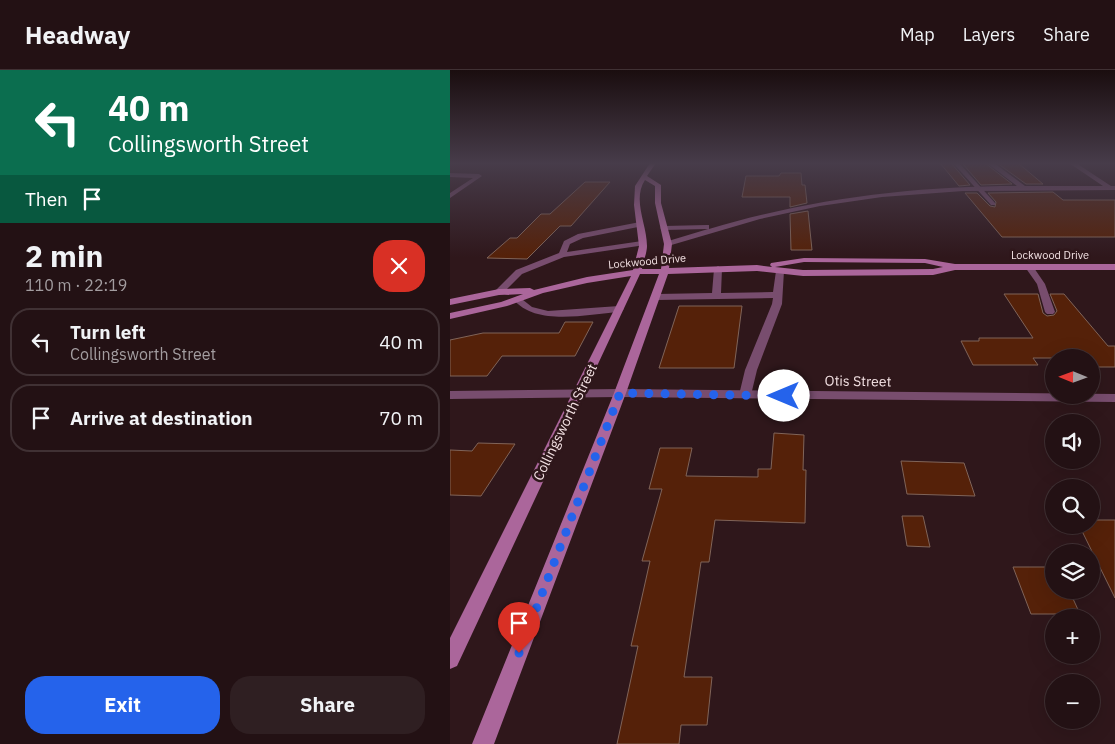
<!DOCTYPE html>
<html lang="en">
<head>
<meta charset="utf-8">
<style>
	:root { --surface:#231114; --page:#2f1f22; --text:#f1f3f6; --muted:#a39da0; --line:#403134; --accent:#2563eb }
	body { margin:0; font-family:"IBM Plex Sans",sans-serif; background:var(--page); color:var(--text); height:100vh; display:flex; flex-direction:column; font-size:19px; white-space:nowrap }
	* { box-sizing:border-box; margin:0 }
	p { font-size:16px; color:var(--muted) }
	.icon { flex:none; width:28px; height:28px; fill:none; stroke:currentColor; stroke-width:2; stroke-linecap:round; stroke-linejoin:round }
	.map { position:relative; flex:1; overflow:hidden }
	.panel { display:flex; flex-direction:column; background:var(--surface); width:450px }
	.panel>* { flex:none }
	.hud { background:#0b6e4f; color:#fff; overflow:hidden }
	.needle { width:32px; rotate:271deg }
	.fabs { position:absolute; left:595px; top:279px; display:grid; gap:10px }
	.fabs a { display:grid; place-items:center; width:55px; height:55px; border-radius:50%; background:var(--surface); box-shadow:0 5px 20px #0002,0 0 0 1px var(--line); font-size:25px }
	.pin { position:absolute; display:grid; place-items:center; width:42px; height:42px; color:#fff; margin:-51px -21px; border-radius:50% 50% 50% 0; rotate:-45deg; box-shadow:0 0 5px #0007 }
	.pin .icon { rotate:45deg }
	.me { position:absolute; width:55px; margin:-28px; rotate:270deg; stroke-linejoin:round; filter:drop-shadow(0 0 4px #0008) }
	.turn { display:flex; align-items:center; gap:18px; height:105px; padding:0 25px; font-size:22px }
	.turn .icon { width:65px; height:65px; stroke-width:2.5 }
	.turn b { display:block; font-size:35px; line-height:42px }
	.then { display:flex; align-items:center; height:48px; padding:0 25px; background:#0003; gap:10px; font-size:19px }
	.round { display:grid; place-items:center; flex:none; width:52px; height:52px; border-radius:20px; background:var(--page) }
	.headline { display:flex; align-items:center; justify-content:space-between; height:85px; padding:0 25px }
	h1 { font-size:30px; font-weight:700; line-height:38px }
	.button { display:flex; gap:10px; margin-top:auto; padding:10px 25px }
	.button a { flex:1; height:58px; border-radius:20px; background:var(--accent); color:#fff; font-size:20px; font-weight:700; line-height:58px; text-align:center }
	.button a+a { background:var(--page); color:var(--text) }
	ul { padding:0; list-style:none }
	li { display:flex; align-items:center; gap:15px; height:68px; margin:0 10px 8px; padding:0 15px; border:2px solid var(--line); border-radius:20px }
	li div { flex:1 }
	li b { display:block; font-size:19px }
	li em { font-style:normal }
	header { display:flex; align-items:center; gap:30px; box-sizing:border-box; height:70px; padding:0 25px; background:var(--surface); border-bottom:1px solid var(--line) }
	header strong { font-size:24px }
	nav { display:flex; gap:28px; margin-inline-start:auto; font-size:18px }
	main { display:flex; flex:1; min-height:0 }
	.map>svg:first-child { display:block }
	.building { fill:#552109; stroke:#806459 }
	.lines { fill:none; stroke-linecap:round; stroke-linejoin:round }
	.lane { fill:#784d6e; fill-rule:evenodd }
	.street { fill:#784d6e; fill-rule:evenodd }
	.secondary { fill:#ab669b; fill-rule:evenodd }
	.route { stroke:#2563eb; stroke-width:9; stroke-dasharray:0 16.2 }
	.labels { text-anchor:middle; stroke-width:5; stroke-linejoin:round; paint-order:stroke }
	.far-street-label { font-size:11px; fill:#f3e1e3; stroke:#2f171b }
	.street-label { font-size:14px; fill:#f3e1e3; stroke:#2f171b }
</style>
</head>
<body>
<header>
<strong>Headway</strong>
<nav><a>Map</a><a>Layers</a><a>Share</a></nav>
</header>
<main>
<section class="panel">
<div class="hud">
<div class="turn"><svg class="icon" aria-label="left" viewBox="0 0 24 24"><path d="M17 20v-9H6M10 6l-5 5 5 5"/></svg><div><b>40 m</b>Collingsworth Street</div></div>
<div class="then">Then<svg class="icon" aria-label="arrive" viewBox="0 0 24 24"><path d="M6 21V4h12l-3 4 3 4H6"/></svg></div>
</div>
<div class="headline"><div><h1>2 min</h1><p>110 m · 22:19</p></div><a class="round" style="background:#d93025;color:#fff"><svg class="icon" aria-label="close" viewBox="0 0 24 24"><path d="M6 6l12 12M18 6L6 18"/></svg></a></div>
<ul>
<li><svg class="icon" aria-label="left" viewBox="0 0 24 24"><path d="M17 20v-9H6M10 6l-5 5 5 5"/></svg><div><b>Turn left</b><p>Collingsworth Street</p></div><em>40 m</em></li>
<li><svg class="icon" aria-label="arrive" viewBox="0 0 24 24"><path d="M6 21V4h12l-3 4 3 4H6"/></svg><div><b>Arrive at destination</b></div><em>70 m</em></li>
</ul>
<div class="button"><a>Exit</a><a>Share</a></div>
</section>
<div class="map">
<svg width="665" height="674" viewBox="0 0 665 674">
	<rect width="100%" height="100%" fill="#2f171b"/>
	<path class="building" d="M490,93H501L520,115L509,116Z
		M512,93H535L562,114L531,115Z
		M547,93H568L593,114H576Z
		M331,103H351L352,115H355L357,133L340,137V127H292L296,106H329Z
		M135,112H160L121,156H110L77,189L37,188L60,168H67L91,144H100Z
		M603,122L613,130H665V167H552L515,123H527L540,136L545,137L546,132L538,123Z
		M358,141L362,180H341L340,144Z
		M554,224H588L593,243L597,246L604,245L607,241L600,224H614L658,276H665V297H641V288H583L588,295H523L511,271H529V268H583Z
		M229,236H292L284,298H209Z
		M115,252H143L125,286H52L37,306H0V270L33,263H109Z
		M324,363L354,365L353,400H356L355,453L265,450L259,492H251L234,607H262L257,655H231L229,674H167L188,576H181L200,491H192L212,419H199L210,378H242L236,406L308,407V399H321Z
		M28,373L65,374L31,426L0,425V380L22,381Z
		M451,391L514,393L525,426L457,424Z
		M452,446H473L480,477L457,476Z
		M641,450H665V528L629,455H641Z
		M563,497H604V520H619L630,544H581Z"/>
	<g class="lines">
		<path class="lane" d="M503,93H509L545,133V135H541Z
			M0,103L29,104L32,106L0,128V123L23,108L0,107Z
			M190,152H193V156L133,168L120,174L117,182L192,171H195V175L114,187L72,204L52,224H46L44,222L66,200L109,183L114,171L128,164Z
			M576,195H582L595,214L605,242L603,244H597L595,242L587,214L575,197Z
			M268,196L272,199L271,223L323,222L326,201L330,198L334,201L332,234L307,300L301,325L295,329L289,325L295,300L322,234L323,228L207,230L202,227L207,224L262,223L264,199Z
			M68,226L82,237L98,241L169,236L174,239L169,242C137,244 86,257 63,229Z"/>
		<path class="street" d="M537,93H544L575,116H653L619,93H626L661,116H665V120L513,121L432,127L370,136L310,149L218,176H215V172L258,159L214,160L210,158L214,156L256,155H259V159C359,129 463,116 567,116Z
			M170,319L665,324V332L170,327L0,329V321Z"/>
		<path class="secondary" d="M200,93H206L197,106L211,115V133L222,174L219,198L307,195L322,197L320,195L321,193L354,188L475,189L505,194H665V200H505L483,205L353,206L307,201L218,204L176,323L44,674H22L164,323L209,204H190L7,596L0,599V568L181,206L137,213L93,223L57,236L0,249V243L51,232L73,224L49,225L0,235V229L49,219L80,218L84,220L137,207L183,200L189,176L184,135L185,116ZM195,110L205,116V133L214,174L211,199H192C193,192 197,183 197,176C197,154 182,130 195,110ZM354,192L475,193L493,197L483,199L353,200L325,197Z"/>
	</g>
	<linearGradient id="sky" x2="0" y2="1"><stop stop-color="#1a0d0f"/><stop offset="0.5" stop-color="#473c4a"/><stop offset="1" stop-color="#473c4a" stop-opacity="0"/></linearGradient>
	<rect width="665" height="187" fill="url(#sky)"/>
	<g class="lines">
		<path class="route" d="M69,583L170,323L334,326"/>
	</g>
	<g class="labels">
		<g class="far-street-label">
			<text x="600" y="189">Lockwood Drive</text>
			<text transform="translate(197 191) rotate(-5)" y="4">Lockwood Drive</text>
		</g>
		<g class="street-label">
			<text transform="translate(408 311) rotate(1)" y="5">Otis Street</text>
			<text transform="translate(115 352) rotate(-64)" y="5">Collingsworth Street</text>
		</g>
	</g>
</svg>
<div class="fabs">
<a><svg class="needle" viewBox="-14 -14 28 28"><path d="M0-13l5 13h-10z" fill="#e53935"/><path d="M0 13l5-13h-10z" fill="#a39da0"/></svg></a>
<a><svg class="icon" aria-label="sound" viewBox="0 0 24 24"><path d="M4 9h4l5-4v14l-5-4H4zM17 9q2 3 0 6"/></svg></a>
<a><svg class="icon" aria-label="search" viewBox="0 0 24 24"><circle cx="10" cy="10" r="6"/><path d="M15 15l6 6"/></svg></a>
<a><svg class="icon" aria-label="layers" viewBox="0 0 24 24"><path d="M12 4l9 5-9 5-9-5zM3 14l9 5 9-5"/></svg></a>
<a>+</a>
<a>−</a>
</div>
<div class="pin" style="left:69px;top:583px;background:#d93025"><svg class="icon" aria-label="arrive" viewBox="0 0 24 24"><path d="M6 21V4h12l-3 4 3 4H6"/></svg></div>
<svg class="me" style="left:334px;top:326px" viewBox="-20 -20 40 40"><circle r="19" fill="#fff"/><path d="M0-13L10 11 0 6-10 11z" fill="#2563eb"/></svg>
</div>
</main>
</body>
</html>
